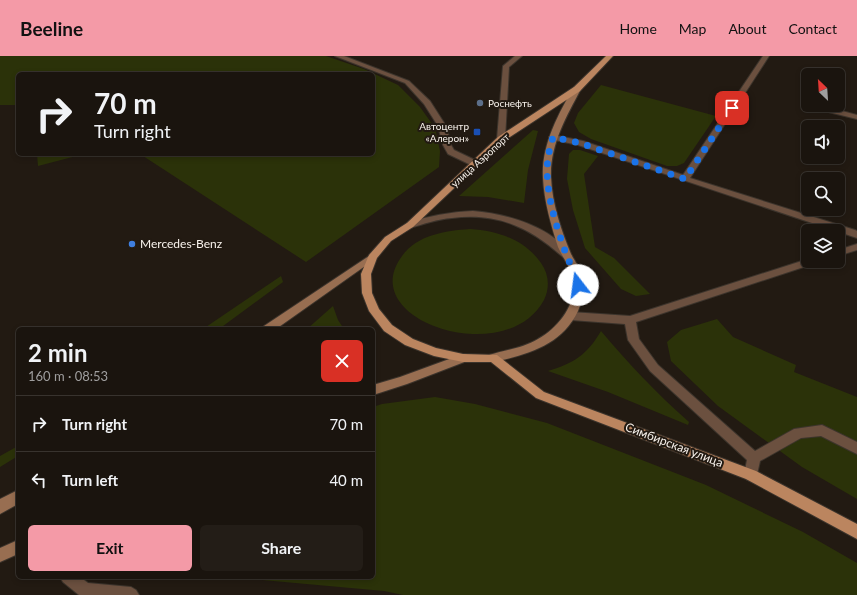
<!DOCTYPE html>
<html lang="en">
<head>
<meta charset="utf-8">
<style>
	:root { --surface:#1a140e; --page:#231d17; --text:#f1f3f6; --muted:#9f9e9e; --line:#38332e; --accent:#f49aa7 }
	body { margin:0; font-family:Lato,sans-serif; background:var(--page); color:var(--text); height:100vh; display:flex; flex-direction:column; font-size:15px; white-space:nowrap }
	* { box-sizing:border-box; margin:0 }
	p { font-size:13px; color:var(--muted) }
	.icon { flex:none; width:22px; height:22px; fill:none; stroke:currentColor; stroke-width:2; stroke-linecap:round; stroke-linejoin:round }
	.map { position:relative; flex:1; overflow:hidden }
	.details { position:absolute; left:16px; top:271px; width:359px; height:252px; display:flex; flex-direction:column; background:var(--surface); border-radius:6px; box-shadow:0 2px 6px #0003,0 0 0 1px var(--line) }
	.details>* { flex:none }
	.guide { position:absolute; left:16px; top:16px; width:359px; height:84px; border-radius:6px; box-shadow:0 2px 6px #0003,0 0 0 1px var(--line); background:#1a140e; color:var(--text); overflow:hidden }
	.needle { width:26px; rotate:335deg }
	.controls { position:absolute; left:801px; top:12px; display:grid; gap:8px }
	.controls a { display:grid; place-items:center; width:44px; height:44px; border-radius:6px; background:var(--surface); box-shadow:0 2px 6px #0003,0 0 0 1px var(--line); font-size:20px }
	.pin { position:absolute; display:grid; place-items:center; width:34px; height:34px; color:#fff; margin:-17px; border-radius:8px; box-shadow:0 2px 6px #0006 }
	.me { position:absolute; width:44px; margin:-22px; rotate:345deg; stroke-linejoin:round; filter:drop-shadow(0 0 3px #0008) }
	.turn { display:flex; align-items:center; gap:14px; height:84px; padding:0 12px; font-size:18px }
	.turn .icon { width:52px; height:52px; stroke-width:2.5 }
	.turn b { display:block; font-size:28px; line-height:34px }
	.round { display:grid; place-items:center; flex:none; width:42px; height:42px; border-radius:6px; background:var(--page) }
	.summary { display:flex; align-items:center; justify-content:space-between; height:68px; padding:0 12px }
	h1 { font-size:24px; font-weight:700; line-height:30px }
	.primary-button { display:flex; gap:8px; margin-top:auto; padding:8px 12px }
	.primary-button a { flex:1; height:46px; border-radius:6px; background:var(--accent); color:#111; font-size:16px; font-weight:700; line-height:46px; text-align:center }
	.primary-button a+a { background:var(--page); color:var(--text) }
	ul { padding:0; list-style:none }
	li { display:flex; align-items:center; gap:12px; height:56px; padding:0 12px; border-top:1px solid var(--line) }
	li div { flex:1 }
	li b { display:block; font-size:15px }
	li em { font-style:normal }
	header { display:flex; align-items:center; gap:24px; box-sizing:border-box; height:56px; padding:0 20px; background:var(--accent); color:#111 }
	header strong { font-size:19px }
	nav { display:flex; gap:22px; margin-inline-start:auto; font-size:14px }
	.map>svg:first-child { display:block }
	.green { fill:#2b3209 }
	.lines { fill:none; stroke-linecap:round; stroke-linejoin:round }
	.service-casing { stroke:#3c342c; stroke-width:2 }
	.minor-casing { stroke:#3c342c; stroke-width:2 }
	.secondary-casing { stroke:#3c342c; stroke-width:2 }
	.primary-casing { stroke:#3c342c; stroke-width:2 }
	.service { fill:#6b503f; fill-rule:evenodd }
	.minor { fill:#6b503f; fill-rule:evenodd }
	.secondary { fill:#986e51; fill-rule:evenodd }
	.primary { fill:#bb855f; fill-rule:evenodd }
	.route { stroke:#1a73e8; stroke-width:7; stroke-dasharray:0 12.6 }
	.service-dot { fill:#5c6f8a; stroke:#221a12; stroke-width:1.5 }
	.transit-dot { fill:#1a4fb4; stroke:#221a12; stroke-width:1.5 }
	.shop-dot { fill:#3f7fe0; stroke:#221a12; stroke-width:1.5 }
	.labels { text-anchor:middle; stroke-width:4; stroke-linejoin:round; paint-order:stroke }
	.far-poi-label { font-size:10px; fill:#f8f2ec; stroke:#221a12; text-anchor:start }
	.far-street-label { font-size:10px; fill:#f8f2ec; stroke:#221a12 }
	.poi-label { font-size:12px; fill:#f8f2ec; stroke:#221a12; text-anchor:start }
	.street-label { font-size:12px; fill:#f8f2ec; stroke:#221a12 }
</style>
</head>
<body>
<header>
<strong>Beeline</strong>
<nav><a>Home</a><a>Map</a><a>About</a><a>Contact</a></nav>
</header>
<div class="map">
<svg width="857" height="539" viewBox="0 0 857 539">
	<rect width="100%" height="100%" fill="#221a12"/>
	<path class="green" d="M0,0H326L364,13L398,29L420,51L435,72L440,95L439,111L306,206L140,98H373V18H18V49H0Z
		M601,29L716,60L684,107L677,110H667L591,83L579,76L574,67L578,57Z
		M533,74L538,75L528,114L524,147L488,141L459,140Z
		M573,94H580L598,100L584,118L595,191L614,202L650,238L636,240L621,233L585,192L573,154L567,123L569,98Z
		M37,98H84L38,110Z
		M470,173C498,175 524,183 541,207C549,218 550,232 544,244C507,313 358,266 400,203C415,179 444,175 470,173Z
		M281,220L283,226L219,273H203Z
		M333,250L338,264L344,273H307Z
		M717,263L733,281L796,309L794,316L857,341V443L802,411L718,350L671,305L667,286L681,274Z
		M601,275C628,307 657,338 689,366L688,369L608,336L548,315C574,307 587,299 601,275Z
		M435,341L475,348L547,367L706,429L803,476L857,507V539H403L384,535L228,521H373V351L382,348Z
		M18,390V400L0,411V400Z"/>
	<g class="lines">
		<g class="service-casing">
			<path id="service" d="M335,0H344L409,25L430,45L446,70L451,89L454,94L477,105L478,107L477,109H471L448,98L443,89L438,70L424,48L405,27Z
				M515,0H522L509,11L505,83L501,85L497,83L503,10Z
				M763,0H769L690,122L855,174L857,175V182L578,89L550,83L549,81L553,79L583,85L683,119Z
				M808,48L820,49L857,59V63L808,51Z
				M857,188V194L838,200V194Z
				M808,203V205H817L816,207L636,266L639,283L658,309L755,395L794,373L822,369L857,386V398L821,380L801,382L760,405L756,423L751,425L746,423L744,419L747,404L650,315L628,284L625,268L571,264L567,263L566,260L567,257L571,256L630,260Z
				M60,521H80L88,527L131,531L136,534L139,539H79L63,526Z"/>
		</g>
		<g class="minor-casing">
			<path id="minor" d="M473,155C507,158 551,170 572,200L570,202H564C531,172 498,156 452,162C437,163 424,168 410,172L405,169L407,167C429,160 450,156 473,155Z"/>
		</g>
		<g class="secondary-casing">
			<path id="secondary" d="M574,31H577L581,33C566,61 550,89 551,121C552,147 561,174 571,198C575,206 581,213 583,222C585,233 582,245 578,255C562,289 527,299 493,306L489,305L487,302L489,299C506,294 523,292 538,283C560,271 580,244 572,218C568,208 562,200 558,191C551,169 544,145 543,122C541,90 558,58 574,31Z
				M372,198L377,201L375,203L276,273H262L264,270Z
				M463,298L467,299L469,302L467,305L407,328L373,339V329L400,321Z
				M18,434V448L0,458V443Z
				M18,484V498L0,506V492Z"/>
		</g>
		<g class="primary-casing">
			<path id="primary" d="M606,0H613L580,35L504,85L413,171L391,185L377,202L371,218L372,237L379,253L392,269L413,283L436,292L463,298L497,299L544,336L756,415L857,468V483L746,423L536,342L491,306H463L434,300L405,289L384,275L369,255L362,237L361,218L369,199L385,181L407,167L498,81L574,31Z"/>
		</g>
		<use href="#service" class="service"/>
		<use href="#minor" class="minor"/>
		<use href="#secondary" class="secondary"/>
		<use href="#primary" class="primary"/>
	</g>
	<g class="lines">
		<path class="route" d="M578,229C577,217 570,209 566,198C556,169 544,134 548,102C549,95 551,88 553,81L580,87L685,123L732,52"/>
	</g>
	<circle class="service-dot" cx="480" cy="47" r="4"/>
	<rect class="transit-dot" x="473" y="72" width="8" height="8" rx="2"/>
	<circle class="shop-dot" cx="132" cy="188" r="4"/>
	<g class="labels">
		<g class="far-poi-label">
			<text x="488" y="51">Роснефть</text>
			<text x="469" y="74" text-anchor="end">Автоцентр<tspan x="469" dy="12">«Алерон»</tspan></text>
		</g>
		<g class="far-street-label">
			<text transform="translate(480 104) rotate(-42)" y="4">улица Аэропорт</text>
		</g>
		<g class="poi-label">
			<text x="140" y="192">Mercedes-Benz</text>
		</g>
		<g class="street-label">
			<text transform="translate(674 389) rotate(21)" y="4">Симбирская улица</text>
		</g>
	</g>
</svg>
<div class="controls">
<a><svg class="needle" viewBox="-14 -14 28 28"><path d="M0-13l5 13h-10z" fill="#e53935"/><path d="M0 13l5-13h-10z" fill="#9f9e9e"/></svg></a>
<a><svg class="icon" aria-label="sound" viewBox="0 0 24 24"><path d="M4 9h4l5-4v14l-5-4H4zM17 9q2 3 0 6"/></svg></a>
<a><svg class="icon" aria-label="search" viewBox="0 0 24 24"><circle cx="10" cy="10" r="6"/><path d="M15 15l6 6"/></svg></a>
<a><svg class="icon" aria-label="layers" viewBox="0 0 24 24"><path d="M12 4l9 5-9 5-9-5zM3 14l9 5 9-5"/></svg></a>
</div>
<div class="pin" style="left:732px;top:52px;background:#d93025"><svg class="icon" aria-label="arrive" viewBox="0 0 24 24"><path d="M6 21V4h12l-3 4 3 4H6"/></svg></div>
<svg class="me" style="left:578px;top:229px" viewBox="-20 -20 40 40"><circle r="19" fill="#fff"/><path d="M0-13L10 11 0 6-10 11z" fill="#1a73e8"/></svg>
<div class="guide">
<div class="turn"><svg class="icon" aria-label="right" viewBox="0 0 24 24"><path d="M7 20v-9h11M14 6l5 5-5 5"/></svg><div><b>70 m</b>Turn right</div></div>
</div>
<section class="details">
<div class="summary"><div><h1>2 min</h1><p>160 m · 08:53</p></div><a class="round" style="background:#d93025;color:#fff"><svg class="icon" aria-label="close" viewBox="0 0 24 24"><path d="M6 6l12 12M18 6L6 18"/></svg></a></div>
<ul>
<li><svg class="icon" aria-label="right" viewBox="0 0 24 24"><path d="M7 20v-9h11M14 6l5 5-5 5"/></svg><div><b>Turn right</b></div><em>70 m</em></li>
<li><svg class="icon" aria-label="left" viewBox="0 0 24 24"><path d="M17 20v-9H6M10 6l-5 5 5 5"/></svg><div><b>Turn left</b></div><em>40 m</em></li>
</ul>
<div class="primary-button"><a>Exit</a><a>Share</a></div>
</section>
</div>
</body>
</html>
